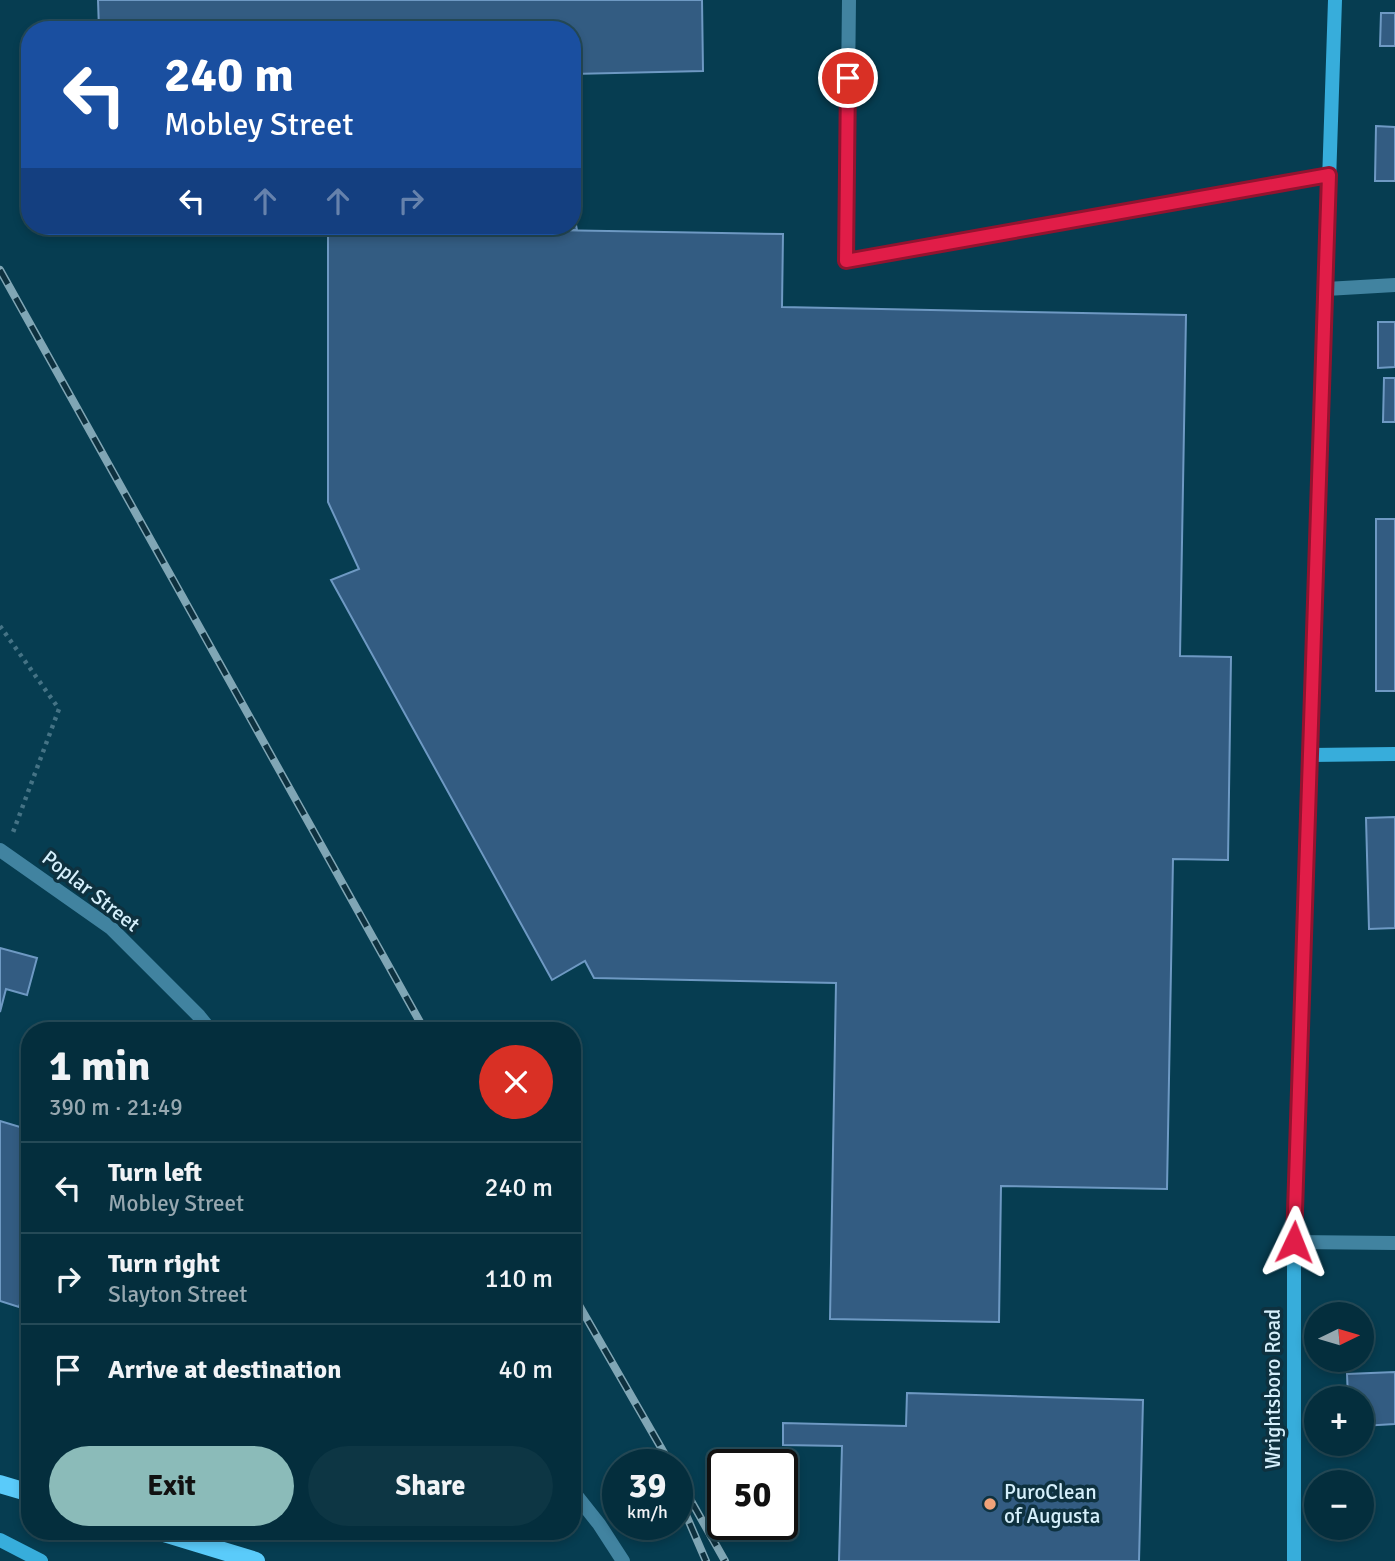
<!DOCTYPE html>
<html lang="en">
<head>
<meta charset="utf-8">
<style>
	:root { --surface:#042e3d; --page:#0d3644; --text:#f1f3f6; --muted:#97a8b0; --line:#254a57; --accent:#8bbbb9 }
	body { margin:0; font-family:Signika,sans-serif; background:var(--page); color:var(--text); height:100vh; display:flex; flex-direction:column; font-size:26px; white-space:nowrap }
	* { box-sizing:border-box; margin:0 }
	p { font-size:23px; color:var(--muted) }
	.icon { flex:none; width:38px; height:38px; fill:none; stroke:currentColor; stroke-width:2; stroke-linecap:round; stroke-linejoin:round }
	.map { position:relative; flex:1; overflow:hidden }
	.sheet { position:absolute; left:21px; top:1022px; width:560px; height:518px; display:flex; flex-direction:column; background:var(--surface); border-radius:28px; box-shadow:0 4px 10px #0003,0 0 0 2px var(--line) }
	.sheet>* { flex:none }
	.hud { position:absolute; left:21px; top:21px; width:560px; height:214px; border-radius:28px; box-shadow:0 4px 10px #0003,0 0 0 2px var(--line); background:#1a4fa0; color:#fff; overflow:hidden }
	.needle { width:46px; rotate:85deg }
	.fabs { position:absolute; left:1304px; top:1302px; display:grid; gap:14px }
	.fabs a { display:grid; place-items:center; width:70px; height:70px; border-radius:50%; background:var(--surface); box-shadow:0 4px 10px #0003,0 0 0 2px var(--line); font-size:35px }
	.speed { position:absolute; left:602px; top:1449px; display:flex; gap:14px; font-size:35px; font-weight:700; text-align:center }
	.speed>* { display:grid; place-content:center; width:91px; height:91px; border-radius:50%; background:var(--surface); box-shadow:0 4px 10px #0003,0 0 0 2px var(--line); line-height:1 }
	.speed small { font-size:18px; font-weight:400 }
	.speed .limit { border:4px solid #111; border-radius:10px; background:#fff; color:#111 }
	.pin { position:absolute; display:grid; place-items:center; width:60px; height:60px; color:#fff; margin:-30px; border:4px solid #fff; border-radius:50%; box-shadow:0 2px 7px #0007 }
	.me { position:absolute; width:77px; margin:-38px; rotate:2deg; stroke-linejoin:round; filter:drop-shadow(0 0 5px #0008) }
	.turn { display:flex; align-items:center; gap:24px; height:147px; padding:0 28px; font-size:32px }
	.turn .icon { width:91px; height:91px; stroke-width:2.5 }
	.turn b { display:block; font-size:49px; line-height:60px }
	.lanes { display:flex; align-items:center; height:66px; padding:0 28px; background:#0003; justify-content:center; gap:35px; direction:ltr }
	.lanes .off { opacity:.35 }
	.round { display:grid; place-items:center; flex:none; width:74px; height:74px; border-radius:37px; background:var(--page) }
	.summary { display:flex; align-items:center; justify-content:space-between; height:119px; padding:0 28px }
	h1 { font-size:42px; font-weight:700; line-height:52px }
	.primary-button { display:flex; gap:14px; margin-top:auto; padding:14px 28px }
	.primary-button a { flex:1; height:80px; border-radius:42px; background:var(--accent); color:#111; font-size:28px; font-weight:700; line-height:80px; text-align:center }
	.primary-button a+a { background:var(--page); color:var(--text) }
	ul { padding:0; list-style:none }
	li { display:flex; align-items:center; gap:21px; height:91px; padding:0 28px; border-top:2px solid var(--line) }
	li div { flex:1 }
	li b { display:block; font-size:26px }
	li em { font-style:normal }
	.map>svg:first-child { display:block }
	.building { fill:#335c82; stroke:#6e99c3; stroke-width:2 }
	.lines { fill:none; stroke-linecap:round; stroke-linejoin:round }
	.path { stroke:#457385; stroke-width:4.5; stroke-dasharray:3.5 5; stroke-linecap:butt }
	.street { stroke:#4183a0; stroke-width:14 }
	.secondary { stroke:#37addb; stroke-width:14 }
	.primary { stroke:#5acbfa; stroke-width:18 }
	.rail-casing { stroke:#80a6b5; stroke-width:8 }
	.rail { stroke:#0e313f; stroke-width:5; stroke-dasharray:16; stroke-linecap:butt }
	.route-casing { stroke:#92132f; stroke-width:18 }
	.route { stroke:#e11d48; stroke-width:12 }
	.poi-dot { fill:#f0a279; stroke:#0e313f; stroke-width:2.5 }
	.labels { text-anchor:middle; stroke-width:7; stroke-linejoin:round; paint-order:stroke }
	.street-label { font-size:21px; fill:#d5effb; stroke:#0e313f }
	.poi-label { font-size:21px; fill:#d5effb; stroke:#0e313f; text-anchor:start }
</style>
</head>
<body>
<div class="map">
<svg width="1395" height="1561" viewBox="0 0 1395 1561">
	<rect width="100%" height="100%" fill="#063d51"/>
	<path class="building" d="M98,0H702L703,71L572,74V30H99Z
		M1381,13H1395V46H1380Z
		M1376,126L1395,127V181H1375Z
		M572,205L577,230L536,229V226H572Z
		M328,226L783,234L782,307L1186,315L1180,656L1231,657L1228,860L1173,859L1167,1189L1001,1186L999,1322L830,1319L836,983L594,978L585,961L552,980L331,580L359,569L328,502Z
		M1378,322H1395V367L1378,368Z
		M1384,378H1395V422H1383Z
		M1376,519H1395V691H1376Z
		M1395,817V928L1369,929L1366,818Z
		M0,948L37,958L27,995L6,989L0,1012Z
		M0,1121L30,1130V1270L19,1307L0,1301Z
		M1395,1372V1424L1362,1426V1398H1348L1347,1374Z
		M907,1393L1143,1400L1139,1561H839L842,1446L783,1445V1423L906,1426Z"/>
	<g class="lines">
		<path class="path" d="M0,626L59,709L12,835"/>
		<path class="street" d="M849,0L846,261L1329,175
			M1326,289L1395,285
			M0,850L111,928L199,1016L211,1031
			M1294,1242L1395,1243
			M572,1490L599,1524L623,1561"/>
		<path class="secondary" d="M1310,755L1395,754
			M0,1540L41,1561
			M1294,1561V1242L1335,0"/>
		<path class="primary" d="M0,1484L30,1493
			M157,1531L256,1561"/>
		<g class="rail-casing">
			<path id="rail" d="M0,270L425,1031
				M572,1293L671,1465
				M677,1476L725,1561
				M677,1494L706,1561"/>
		</g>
		<use href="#rail" class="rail"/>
	</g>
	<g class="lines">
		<g class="route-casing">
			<path id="route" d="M848,78L846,261L1329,175L1294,1242"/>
		</g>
		<use href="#route" class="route"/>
	</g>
	<circle class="poi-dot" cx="990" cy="1504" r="7"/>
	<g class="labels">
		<g class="street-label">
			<text transform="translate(91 891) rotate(38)" y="7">Poplar Street</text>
			<text transform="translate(1273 1389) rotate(-90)" y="7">Wrightsboro Road</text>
		</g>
		<g class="poi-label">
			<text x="1004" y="1499">PuroClean<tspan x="1004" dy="24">of Augusta</tspan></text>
		</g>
	</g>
</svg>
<div class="fabs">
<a><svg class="needle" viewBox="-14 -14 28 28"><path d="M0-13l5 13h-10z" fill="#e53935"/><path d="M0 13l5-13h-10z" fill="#97a8b0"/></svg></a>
<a>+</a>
<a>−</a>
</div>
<div class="speed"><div>39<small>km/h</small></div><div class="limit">50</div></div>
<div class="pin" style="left:848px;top:78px;background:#d93025"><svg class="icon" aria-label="arrive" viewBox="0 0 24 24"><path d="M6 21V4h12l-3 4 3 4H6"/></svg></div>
<svg class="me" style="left:1294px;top:1242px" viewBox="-20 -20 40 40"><path d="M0-17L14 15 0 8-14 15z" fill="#e11d48" stroke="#fff" stroke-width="4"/></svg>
<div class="hud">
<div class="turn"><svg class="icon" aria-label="left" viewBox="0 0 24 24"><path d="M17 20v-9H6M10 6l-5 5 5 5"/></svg><div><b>240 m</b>Mobley Street</div></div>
<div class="lanes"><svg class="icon" aria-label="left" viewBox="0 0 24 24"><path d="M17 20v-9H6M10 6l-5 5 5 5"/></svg><svg class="icon off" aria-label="ahead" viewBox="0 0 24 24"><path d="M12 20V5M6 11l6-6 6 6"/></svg><svg class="icon off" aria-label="ahead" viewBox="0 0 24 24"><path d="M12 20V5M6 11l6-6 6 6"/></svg><svg class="icon off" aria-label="right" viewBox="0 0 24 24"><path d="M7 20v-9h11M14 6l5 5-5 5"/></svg></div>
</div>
<section class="sheet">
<div class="summary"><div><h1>1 min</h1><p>390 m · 21:49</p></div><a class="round" style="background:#d93025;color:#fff"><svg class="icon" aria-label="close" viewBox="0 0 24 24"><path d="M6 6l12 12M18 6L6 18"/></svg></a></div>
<ul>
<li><svg class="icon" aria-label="left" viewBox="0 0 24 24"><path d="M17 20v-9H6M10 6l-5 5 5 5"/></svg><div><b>Turn left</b><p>Mobley Street</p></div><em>240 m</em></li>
<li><svg class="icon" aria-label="right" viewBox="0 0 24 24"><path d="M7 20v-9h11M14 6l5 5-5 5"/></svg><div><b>Turn right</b><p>Slayton Street</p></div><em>110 m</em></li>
<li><svg class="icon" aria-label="arrive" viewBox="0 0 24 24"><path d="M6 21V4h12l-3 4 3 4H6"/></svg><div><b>Arrive at destination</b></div><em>40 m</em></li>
</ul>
<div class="primary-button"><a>Exit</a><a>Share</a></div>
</section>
</div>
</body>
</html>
